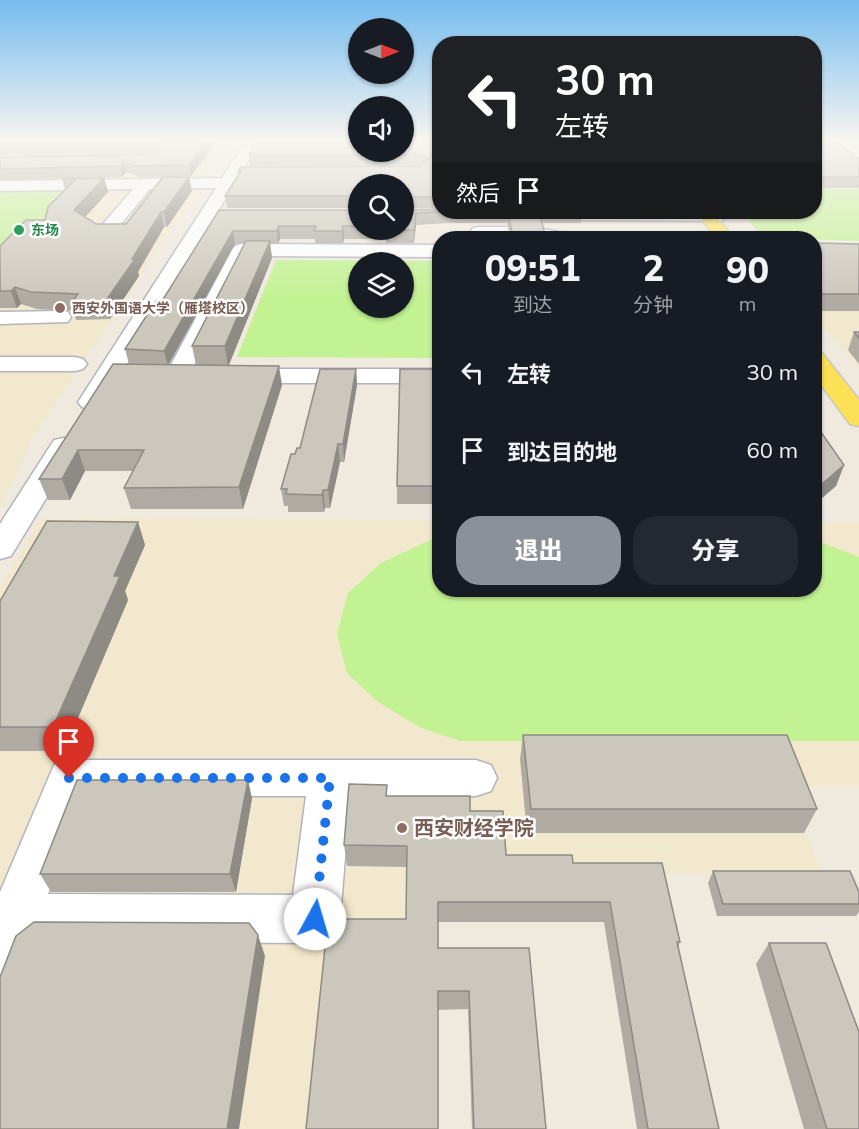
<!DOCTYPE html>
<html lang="zh">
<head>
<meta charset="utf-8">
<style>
	:root { --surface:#171b24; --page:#242831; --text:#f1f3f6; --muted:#9ea1a6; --accent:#8c9099 }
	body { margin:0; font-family:Mulish,"Noto Sans SC",sans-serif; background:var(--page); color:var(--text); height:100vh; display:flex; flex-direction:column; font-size:22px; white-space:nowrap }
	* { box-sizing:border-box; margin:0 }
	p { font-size:20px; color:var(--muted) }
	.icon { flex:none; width:33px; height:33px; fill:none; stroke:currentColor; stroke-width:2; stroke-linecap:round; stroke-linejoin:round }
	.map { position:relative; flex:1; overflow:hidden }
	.panel { position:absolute; left:432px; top:231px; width:390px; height:366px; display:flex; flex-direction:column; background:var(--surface); border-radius:24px; box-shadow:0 2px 4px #0004 }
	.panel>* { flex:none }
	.top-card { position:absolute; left:432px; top:36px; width:390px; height:183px; border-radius:24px; box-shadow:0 2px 4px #0004; background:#202124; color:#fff; overflow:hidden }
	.needle { width:39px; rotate:90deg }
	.fabs { position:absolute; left:348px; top:18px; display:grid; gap:12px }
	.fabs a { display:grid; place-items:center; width:66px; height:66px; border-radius:50%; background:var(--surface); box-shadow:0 2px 4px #0004; font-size:30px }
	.pin { position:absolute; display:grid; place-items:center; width:51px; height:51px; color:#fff; margin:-62px -26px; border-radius:50% 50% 50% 0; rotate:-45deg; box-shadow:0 0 6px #0007 }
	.pin .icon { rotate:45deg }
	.me { position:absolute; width:66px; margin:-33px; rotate:6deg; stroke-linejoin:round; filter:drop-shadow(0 0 4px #0008) }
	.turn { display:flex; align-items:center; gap:21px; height:126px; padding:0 24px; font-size:27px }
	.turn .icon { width:78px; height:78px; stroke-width:2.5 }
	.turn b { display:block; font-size:42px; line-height:51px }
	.then { display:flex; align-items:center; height:57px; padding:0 24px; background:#0003; gap:12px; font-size:22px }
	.eta { display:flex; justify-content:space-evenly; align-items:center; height:102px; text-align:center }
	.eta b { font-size:36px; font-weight:800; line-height:42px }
	.primary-button { display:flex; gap:12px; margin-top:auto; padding:12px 24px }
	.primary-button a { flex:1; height:69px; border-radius:24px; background:var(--accent); color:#fff; font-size:24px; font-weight:800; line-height:69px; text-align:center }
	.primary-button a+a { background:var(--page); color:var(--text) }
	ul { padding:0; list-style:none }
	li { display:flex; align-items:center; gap:18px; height:78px; padding:0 24px }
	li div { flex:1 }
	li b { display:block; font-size:22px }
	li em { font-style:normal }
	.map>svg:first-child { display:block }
	.education { fill:#f2e8cd }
	.pitch { fill:#c2f292; fill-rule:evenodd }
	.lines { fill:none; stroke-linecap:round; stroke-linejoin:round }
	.minor-casing { stroke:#b2b3c1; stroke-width:3 }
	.major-casing { stroke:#c8c8c8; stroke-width:3 }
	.minor { fill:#fff; fill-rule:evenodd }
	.major { fill:#fce156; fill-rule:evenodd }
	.wall { fill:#afaba3; fill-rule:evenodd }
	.shaded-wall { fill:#8e8b84 }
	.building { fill:#cbc7bd; stroke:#8e8b84; stroke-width:1.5 }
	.route { stroke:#1a73e8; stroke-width:10; stroke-dasharray:0 18 }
	.leisure-dot { fill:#2e9e5b; stroke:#fff; stroke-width:2 }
	.education-dot { fill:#8d6e63; stroke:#fff; stroke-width:2 }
	.labels { text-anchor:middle; stroke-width:5; stroke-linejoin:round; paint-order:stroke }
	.far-leisure-label { font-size:14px; font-weight:bold; fill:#27864d; stroke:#fff; text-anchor:start }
	.far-education-label { font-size:14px; font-weight:bold; fill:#785e54; stroke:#fff; text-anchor:start }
	.near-education-label { font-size:20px; font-weight:bold; fill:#785e54; stroke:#fff; text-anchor:start }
</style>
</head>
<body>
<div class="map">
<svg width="859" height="1129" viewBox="0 0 859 1129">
	<rect width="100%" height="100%" fill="#efe9de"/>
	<path class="education" d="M0,141H232L34,435L0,508Z
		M814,299H859V368L815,317Z
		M42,518L439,520L440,590H814L815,523H859V786H789L822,875L411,870L402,1129H0V587Z"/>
	<path class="pitch" d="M815,189H859V241L764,238L741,212H814Z
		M76,190L0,270V191Z
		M276,260L439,261V358L237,357ZM404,262V308H358V262Z
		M439,536L440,590H814L815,540L859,557V741H460L419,727L377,701L347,673L337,634L348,593L381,563Z"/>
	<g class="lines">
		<g class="minor-casing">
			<path id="minor" d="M12,141H28L5,160L0,161V150Z
				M246,141H260L104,402L100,407L91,410L82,407L78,402L216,188L150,189L111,236H99L96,232L133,189L0,191V181L222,178Z
				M531,212H723L729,216L721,221L537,220L531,219L529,215Z
				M479,227H534L570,234L573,238H471L470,232L473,228Z
				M241,244L440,245V257L247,256L189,376L186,381L177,383L168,381L165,376L232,250L235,246Z
				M60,311L68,312L71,317L68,322L0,324V312Z
				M0,357H75L83,359L87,364L83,369L75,371H0Z
				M234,369H440V383H234L225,381L222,376L225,371Z
				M64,438L74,440L78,446L11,556L0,559V524L54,440Z
				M69,760H476L491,765L497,778L491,791L476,796H350L340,919L333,936L315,943L29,942L18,971L0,979V892L54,765ZM84,796H306L293,895L48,894Z"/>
		</g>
		<g class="major-casing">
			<path id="major" d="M696,212H712L734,238H716Z
				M814,351L822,353L859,400V426L850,424L814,375Z"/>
		</g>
		<use href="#minor" class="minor"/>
		<use href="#major" class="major"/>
	</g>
	<path class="wall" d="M0,141H217L191,176L140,177L126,172L122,177L0,180V157L155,154L152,153L0,155Z
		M265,141H358V143V142Z
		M404,141H440V149H433V177H440V209L404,208V184H358V208H227L225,196L238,175V171L420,166L421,165L250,166L249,155L406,143L404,142Z
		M814,141L859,159V188H814Z
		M189,177L192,191L167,227H164L138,272L139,276L110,319L76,320L74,311L37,309L21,304L17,308H0V246L45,220L65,189L62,179L104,178L108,192L85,217L96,224H126Z
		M358,209V230H404V210L440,212H582L581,223H542L546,238H510L507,223H447L416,225L414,243H386V239H344L343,243H315V239H280L278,244H270L272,258L229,365L282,385L243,509H131L124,488L133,471H85L70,500H48L39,479L129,364L125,349L162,301L219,210H357ZM235,244H244L192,346L196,365L168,364Z
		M814,243L859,244V311H814Z
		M854,332H859V364L848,350Z
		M356,369L357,385L344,462H340L330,508H325L324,512H288V506H284L281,489L295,454L300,448Z
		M814,422L844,465L836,486L815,504Z
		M397,486H439V504H397Z
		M138,522L145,545L125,591L128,600L64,751H0V601Z
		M523,735L817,809L804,833H527L520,759Z
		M387,785V796L470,811L506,855L573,863L680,942L678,947L719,1129H637L604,922H438V948H529L546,1129H472L468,1009L438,1010L406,919L407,867L347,866L344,845Z
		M252,798L236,892H51L40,874Z
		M713,871L859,892V912L856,916H717L708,883Z
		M769,943L859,1129H804L756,964Z"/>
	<path class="shaded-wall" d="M208,141H217L191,176L189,165Z
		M123,162L126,172L122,177L120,166Z
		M189,177L192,191L167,227L164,212Z
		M104,178L108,192L78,225L74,210Z
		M161,212L164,227L138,272L139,276L110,319L105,302Z
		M416,213V225L414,243V230Z
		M279,226L280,239L278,244L277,231Z
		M343,226L344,239L343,243L342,231Z
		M233,231L235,244L168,366L164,351Z
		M270,241L272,258L228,367L225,346Z
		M15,287L21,304L17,308L11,291Z
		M279,366L282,385L243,509L239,487Z
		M356,369L357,385L344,462L343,444Z
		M338,444L340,462L330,508L328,490Z
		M78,450L85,471L70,500L62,479Z
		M844,465L836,486L815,504L823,483Z
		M323,490L325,508L324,512L322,495Z
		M138,522L145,545L125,591L128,600L64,751L53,727L114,576Z
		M248,780L252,798L236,892L230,874Z
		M258,935L265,956L239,1129H227Z"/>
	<path class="building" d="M0,141H208L189,165L137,166L123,162L120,166L0,169V157L155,154L159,150L157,144L150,142L0,144Z
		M413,141H432L433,177H440V197H404V184H358V197L357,196H225L241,171H238L241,167L420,166L429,159L420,154L249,155L256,144H358V152H404V143L413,142Z
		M814,141H835L859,159V177H814Z
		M163,177H189L164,212H161L132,259H135L105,302L71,303L78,294L31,292L15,287L11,291H0V246L26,220H45L48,207L76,179H62L104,178L74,210L96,224H126Z
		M358,209V226H343L342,231H314L316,226H279L277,231H233L164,351L125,349L156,301H162L219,210H357Z
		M404,210H440V212H441L416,213L414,230H386H404Z
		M508,212H539L546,238H513Z
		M246,241H270L225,346H192Z
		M814,243L859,244V294H819L814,288Z
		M854,332H859V338Z
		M113,364L279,366L239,487L124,488L144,450H78L62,479H39Z
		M320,369H356L343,444H338L328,490H323L322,495L286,494L287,489H281L291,454H295L297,448H300Z
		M400,369H437L439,486H397Z
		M814,422L844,465L823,483H814Z
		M47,521L138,522L114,576H120L53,727H0V601Z
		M523,735H787L817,809H531Z
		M77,780H248L230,874H40Z
		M349,784L387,785L386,796H470V811H503L506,855H572L573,863H662L680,942H677L719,1129H648L610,902H438V948H529L546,1129H474L469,991H438V1129H306L328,919H406L407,846L344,845Z
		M713,871H850L859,892V904H723Z
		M34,922L249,923L258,935L227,1129H0V977L16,936Z
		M769,943H826L859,1032V1129H827Z"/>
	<linearGradient id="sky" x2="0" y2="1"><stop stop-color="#75bcef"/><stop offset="0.47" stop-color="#f8f5f0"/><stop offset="1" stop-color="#f8f5f0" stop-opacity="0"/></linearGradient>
	<rect width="859" height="299" fill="url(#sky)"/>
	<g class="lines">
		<path class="route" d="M69,778H330L315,919"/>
	</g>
	<circle class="leisure-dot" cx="19" cy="230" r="6"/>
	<g class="education-dot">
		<circle cx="60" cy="308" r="6"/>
		<circle cx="402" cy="828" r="6"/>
	</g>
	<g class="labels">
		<g class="far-leisure-label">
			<text x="31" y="235">东场</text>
		</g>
		<g class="far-education-label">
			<text x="72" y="313">西安外国语大学（雁塔校区）</text>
		</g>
		<g class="near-education-label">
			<text x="414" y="835">西安财经学院</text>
		</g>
	</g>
</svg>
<div class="fabs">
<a><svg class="needle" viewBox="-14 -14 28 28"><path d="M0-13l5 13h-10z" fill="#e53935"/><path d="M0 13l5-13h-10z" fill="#9ea1a6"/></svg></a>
<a><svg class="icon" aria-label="sound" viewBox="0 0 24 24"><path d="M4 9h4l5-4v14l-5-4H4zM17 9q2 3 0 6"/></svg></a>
<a><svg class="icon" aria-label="search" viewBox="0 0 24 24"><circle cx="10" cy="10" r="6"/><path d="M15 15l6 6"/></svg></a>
<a><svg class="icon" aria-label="layers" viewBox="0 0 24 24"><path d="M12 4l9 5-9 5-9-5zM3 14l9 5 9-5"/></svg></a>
</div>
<div class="pin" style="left:69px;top:778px;background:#d93025"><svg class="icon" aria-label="arrive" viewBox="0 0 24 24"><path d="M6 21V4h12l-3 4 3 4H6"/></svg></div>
<svg class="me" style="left:315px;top:919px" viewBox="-20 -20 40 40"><circle r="19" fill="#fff"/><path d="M0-13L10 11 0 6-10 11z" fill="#1a73e8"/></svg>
<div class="top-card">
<div class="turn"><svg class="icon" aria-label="left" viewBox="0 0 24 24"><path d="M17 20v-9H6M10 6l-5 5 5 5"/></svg><div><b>30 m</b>左转</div></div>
<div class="then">然后<svg class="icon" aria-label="arrive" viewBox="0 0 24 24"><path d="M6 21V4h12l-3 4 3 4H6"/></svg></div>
</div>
<section class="panel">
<div class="eta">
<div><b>09:51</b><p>到达</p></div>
<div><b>2</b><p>分钟</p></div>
<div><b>90</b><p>m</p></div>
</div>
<ul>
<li><svg class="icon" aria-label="left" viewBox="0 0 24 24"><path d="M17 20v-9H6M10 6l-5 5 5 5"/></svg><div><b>左转</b></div><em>30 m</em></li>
<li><svg class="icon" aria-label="arrive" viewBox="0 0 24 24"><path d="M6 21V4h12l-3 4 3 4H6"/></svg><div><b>到达目的地</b></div><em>60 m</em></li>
</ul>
<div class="primary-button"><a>退出</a><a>分享</a></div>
</section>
</div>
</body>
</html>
